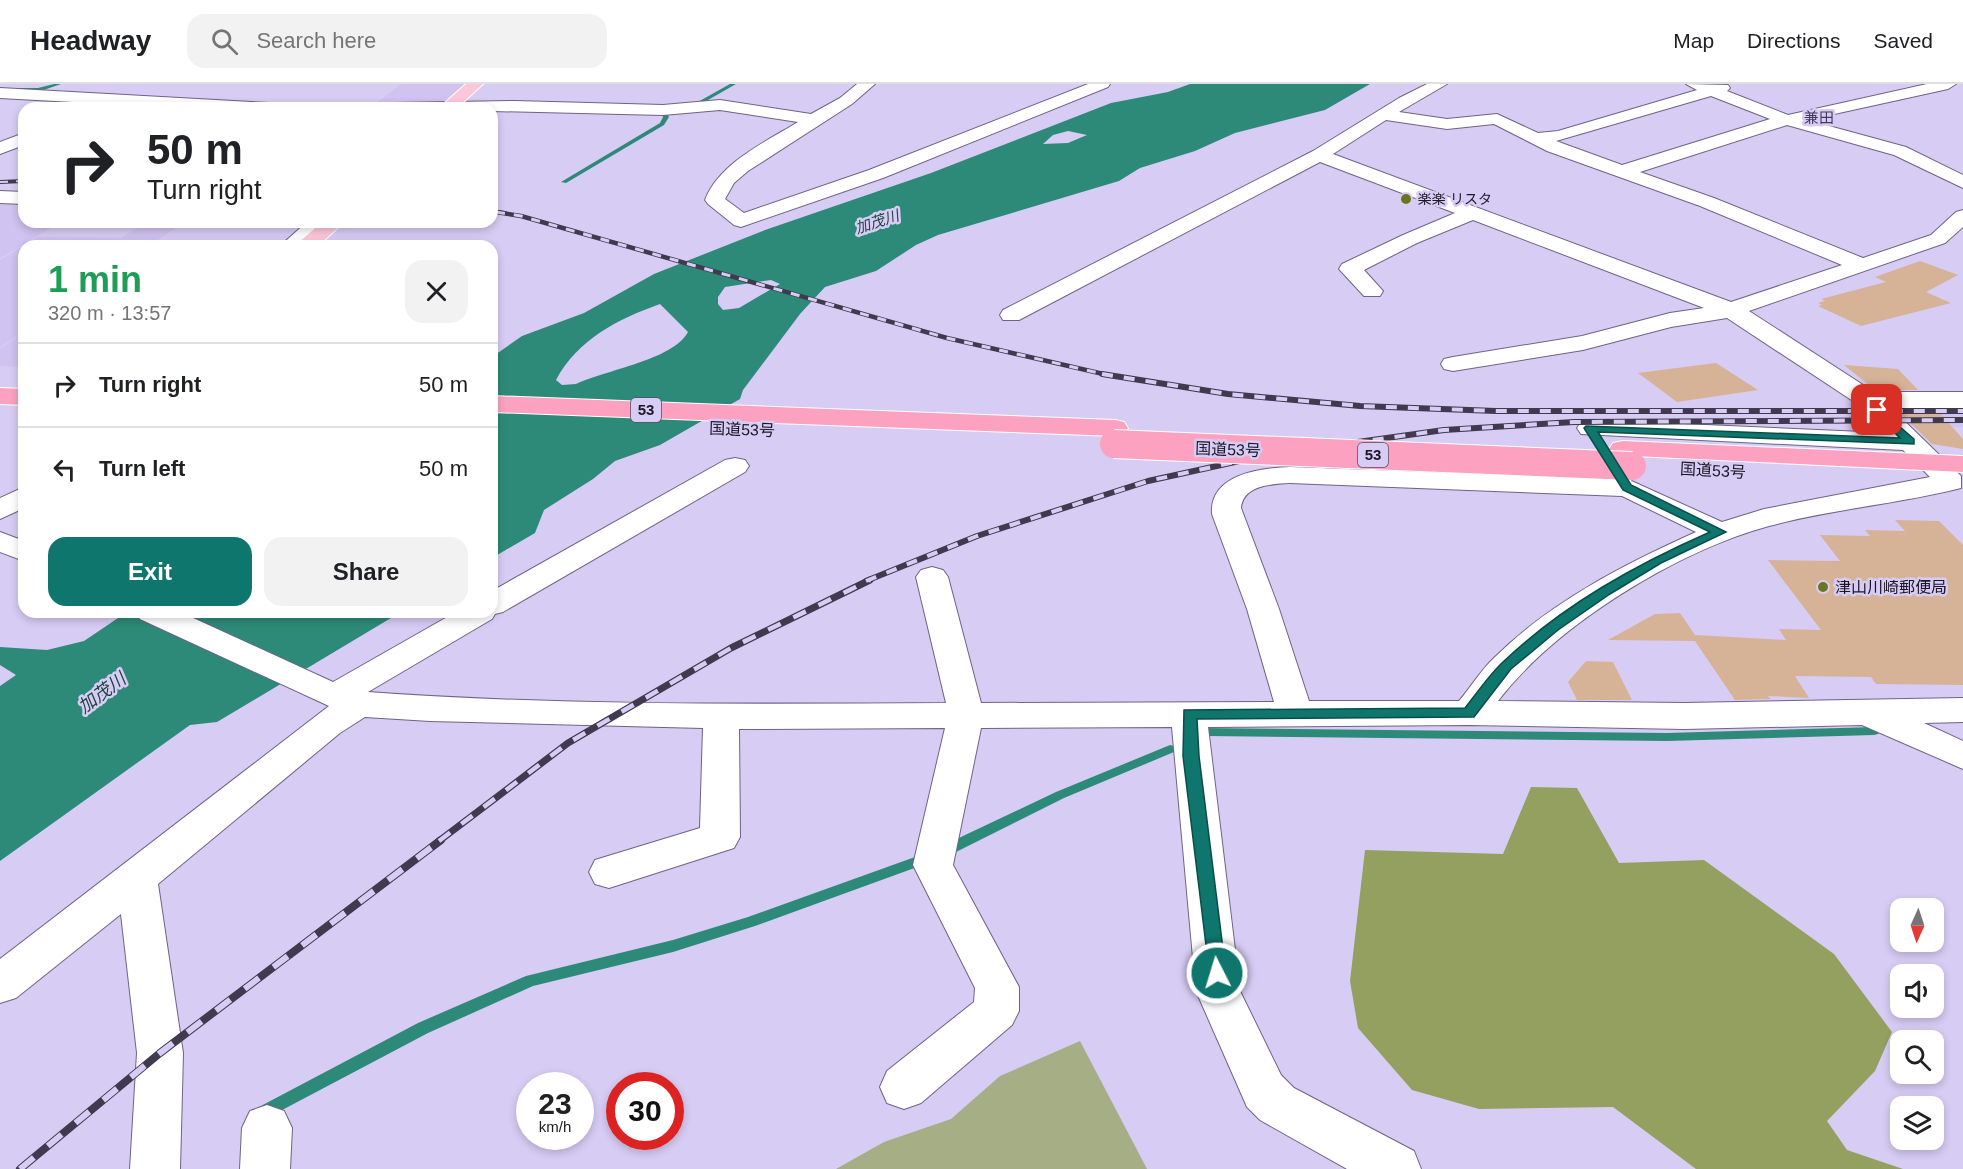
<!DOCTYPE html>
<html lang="en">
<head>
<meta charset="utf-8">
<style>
	:root { --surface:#fff; --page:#f2f2f2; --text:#202124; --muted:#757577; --line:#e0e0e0; --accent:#0f766e }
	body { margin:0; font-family:Helvetica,"Noto Sans JP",sans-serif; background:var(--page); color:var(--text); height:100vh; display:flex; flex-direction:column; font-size:22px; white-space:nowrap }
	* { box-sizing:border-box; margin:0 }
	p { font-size:20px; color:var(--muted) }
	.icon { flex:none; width:33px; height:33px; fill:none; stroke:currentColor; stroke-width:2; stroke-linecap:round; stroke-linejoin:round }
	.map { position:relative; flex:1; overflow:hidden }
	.panel { position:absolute; left:18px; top:156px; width:480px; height:378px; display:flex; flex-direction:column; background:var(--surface); border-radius:18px; box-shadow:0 3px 9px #0003 }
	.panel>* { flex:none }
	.guide { position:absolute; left:18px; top:18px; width:480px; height:126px; border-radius:18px; box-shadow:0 3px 9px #0003; background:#fff; color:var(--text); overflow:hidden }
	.needle { width:39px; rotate:183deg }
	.fabs { position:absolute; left:1890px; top:814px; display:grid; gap:12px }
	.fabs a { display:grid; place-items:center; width:54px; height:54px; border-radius:12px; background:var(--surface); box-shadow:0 3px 9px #0003; font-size:30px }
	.speed { position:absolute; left:516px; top:988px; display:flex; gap:12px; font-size:30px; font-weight:700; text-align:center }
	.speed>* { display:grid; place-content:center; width:78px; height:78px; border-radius:50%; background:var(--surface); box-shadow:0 3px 9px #0003; line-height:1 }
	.speed small { font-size:15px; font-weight:400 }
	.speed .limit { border:9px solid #d22; background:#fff; color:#111 }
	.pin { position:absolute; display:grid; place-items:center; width:51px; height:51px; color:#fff; margin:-26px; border-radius:12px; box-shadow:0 3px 9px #0006 }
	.me { position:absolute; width:66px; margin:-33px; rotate:355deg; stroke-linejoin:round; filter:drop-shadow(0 0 4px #0008) }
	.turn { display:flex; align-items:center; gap:21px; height:126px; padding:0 30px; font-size:27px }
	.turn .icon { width:78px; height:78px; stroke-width:2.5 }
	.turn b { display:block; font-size:42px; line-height:51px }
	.round { display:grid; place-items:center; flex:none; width:63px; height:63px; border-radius:18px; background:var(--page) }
	.head { display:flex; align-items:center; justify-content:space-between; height:102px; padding:0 30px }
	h1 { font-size:36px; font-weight:700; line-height:45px; color:#1e9e55 }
	.cta { display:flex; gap:12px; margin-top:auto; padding:12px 30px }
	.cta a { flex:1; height:69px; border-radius:18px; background:var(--accent); color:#fff; font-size:24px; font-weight:700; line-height:69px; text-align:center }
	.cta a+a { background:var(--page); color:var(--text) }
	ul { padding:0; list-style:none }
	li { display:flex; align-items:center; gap:18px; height:84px; padding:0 30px; border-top:2px solid var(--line) }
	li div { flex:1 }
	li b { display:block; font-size:22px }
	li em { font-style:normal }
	header { display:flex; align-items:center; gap:36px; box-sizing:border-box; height:84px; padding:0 30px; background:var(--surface); border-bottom:2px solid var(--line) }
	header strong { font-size:28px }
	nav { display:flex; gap:33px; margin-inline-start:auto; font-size:21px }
	.search { width:420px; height:54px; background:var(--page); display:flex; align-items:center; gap:15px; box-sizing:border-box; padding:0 21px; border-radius:18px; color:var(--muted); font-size:22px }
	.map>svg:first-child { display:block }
	.built { fill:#d0c2f1 }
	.green { fill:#a5ae85 }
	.forest { fill:#93a05f }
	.water { fill:#2e8a78; fill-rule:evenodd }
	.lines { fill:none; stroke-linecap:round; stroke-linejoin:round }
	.stream { fill:#2e8a78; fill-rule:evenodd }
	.building { fill:#d6b297 }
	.minor-casing { stroke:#6e6387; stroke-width:2 }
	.major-casing { stroke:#fff; stroke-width:2 }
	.highway-casing { stroke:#fff; stroke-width:2 }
	.minor { fill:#fff; fill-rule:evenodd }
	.major { fill:#fdc7d9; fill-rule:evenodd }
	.highway { fill:#fca1c0; fill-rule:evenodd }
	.rail-far4-casing { stroke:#3f3a4d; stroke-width:4 }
	.rail-far3-casing { stroke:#3f3a4d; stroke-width:4.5 }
	.rail-far2-casing { stroke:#3f3a4d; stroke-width:6 }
	.rail-far1-casing { stroke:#3f3a4d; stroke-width:7 }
	.rail-casing { stroke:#3f3a4d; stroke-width:8 }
	.rail-far4 { stroke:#d7ccf4; stroke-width:2; stroke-dasharray:8; stroke-linecap:butt }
	.rail-far3 { stroke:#d7ccf4; stroke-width:3; stroke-dasharray:9; stroke-linecap:butt }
	.rail-far2 { stroke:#d7ccf4; stroke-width:4; stroke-dasharray:11; stroke-linecap:butt }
	.rail-far1 { stroke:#d7ccf4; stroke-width:4.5; stroke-dasharray:14; stroke-linecap:butt }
	.rail { stroke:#d7ccf4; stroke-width:6; stroke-dasharray:18; stroke-linecap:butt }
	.highway-bridge-casing { stroke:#fff; stroke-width:30; stroke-linecap:butt }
	.highway-bridge { stroke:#fca1c0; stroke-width:28 }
	.route { fill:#0f766e; stroke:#0a4d48; stroke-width:1.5 }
	.poi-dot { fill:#687521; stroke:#d7ccf4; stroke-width:2 }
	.labels { text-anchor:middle; stroke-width:5; stroke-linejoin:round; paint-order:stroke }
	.far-poi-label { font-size:14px; fill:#1b1725; stroke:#d7ccf4; text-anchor:start }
	.far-neighbourhood-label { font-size:15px; fill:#443a5b; stroke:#d7ccf4 }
	.far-water-label { font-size:15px; font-style:italic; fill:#1d463d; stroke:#d7ccf4 }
	.shield { fill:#d7ccf4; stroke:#534d63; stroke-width:1.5 }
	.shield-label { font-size:15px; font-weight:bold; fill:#1b1725 }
	.street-label { font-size:16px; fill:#1b1725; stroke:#d7ccf4 }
	.poi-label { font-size:16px; fill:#1b1725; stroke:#d7ccf4; text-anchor:start }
	.water-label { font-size:18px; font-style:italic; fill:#1d463d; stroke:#d7ccf4 }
</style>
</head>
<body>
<header>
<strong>Headway</strong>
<div class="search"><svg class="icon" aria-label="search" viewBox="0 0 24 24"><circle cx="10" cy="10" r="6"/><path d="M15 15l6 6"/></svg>Search here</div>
<nav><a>Map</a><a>Directions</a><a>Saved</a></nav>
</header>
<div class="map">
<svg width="1963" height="1085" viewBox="0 0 1963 1085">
	<rect width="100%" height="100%" fill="#d7ccf4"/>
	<path class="built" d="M401,0H469L444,21L373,22Z
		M0,117H24V138H61L0,174Z
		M146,138H184L149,162H24V247L0,263V176L38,153L121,154Z
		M24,248V283L0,282V265Z
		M1884,321L1963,322V343L1907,342Z"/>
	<path class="green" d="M1080,957L1147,1085H836L884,1058L951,1035L1000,992Z"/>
	<path class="forest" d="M1531,703L1577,704L1619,779L1704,776L1834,870L1892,948L1875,987L1827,1037L1847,1066L1903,1085H1696L1613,1023L1479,1025L1412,1006L1358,944L1350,897L1365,766L1503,770Z"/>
	<path class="water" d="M1190,0H1370L1325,26L1235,49L1195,67L1140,84L1119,97L938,151L916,161L876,187L825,203L800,230L743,306L740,315L660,361L615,377L593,395L544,426L535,449L492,474V273L522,252L584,229L654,190L765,146L931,89L1111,19L1168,8ZM1068,47L1087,51L1068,59L1043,60L1053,51ZM771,196L780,200L739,224L723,226L718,220V213L725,203ZM660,220L688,248C673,276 605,286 576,300L562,301L556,296C578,255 618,235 660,220Z
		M127,528H401L217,638L190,641L0,777V602L16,591L0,581V563L47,566L84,557Z"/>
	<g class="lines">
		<path class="stream" d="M54,0H61L38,8H0V4H38Z
			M730,0H736L701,20L696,19Z
			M675,26L677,29L667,30L669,33L664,41L566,99L561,98L660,39L663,33L662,27Z
			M1874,643L1878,644L1880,647L1878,650L1874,651L1667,657L1207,652L1205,656H1197L1195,653L1197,645L1201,644L1667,649Z
			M1170,661L1174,662L1176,665L1174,668L1064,714L954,769L949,770L944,769L943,765L944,761L1056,708Z
			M915,773L920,774L921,778L920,782L755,842L673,868L533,902L428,949L267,1034L262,1036L257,1034L254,1029L257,1024L418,939L526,892L673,856L748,833Z"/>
	</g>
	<path class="building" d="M1920,177L1958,191L1926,208L1951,219L1861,242L1818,222L1822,221L1818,219L1825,217L1821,215L1886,198L1875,193Z
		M1716,279L1758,306L1677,318L1638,289Z
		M1844,281L1898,285L1918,306H1875Z
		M1897,326H1937L1963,355V365L1932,360Z
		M1895,436L1939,437L1963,461V601L1876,600L1871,593L1795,592L1809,614L1768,612L1771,615L1735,616L1695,557L1608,556L1655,530L1680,529L1695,551L1786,556L1779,545L1821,546L1768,476L1840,477L1820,451L1870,452L1865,446L1905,447Z
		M1586,577L1613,578L1632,616H1577L1568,598Z"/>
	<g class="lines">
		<g class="minor-casing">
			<path id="minor" d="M857,0H875L852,20L748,87L734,99L725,115L744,129L869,86L1088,0H1110L1108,3L883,94L741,143L734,141L708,120L705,116C719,79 767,57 798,38L720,26L663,31L492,27V24H386L394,19L515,17L663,21L720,16L811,30L840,14Z
				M1427,0H1447L1399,28L1447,35L1497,30L1538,49L1558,47L1697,6L1686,0L1728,1L1730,4L1727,7L1788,31L1927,0H1956L1948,5L1807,36L1906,63L1963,91V104L1894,71L1787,41L1640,88L1714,114L1863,174L1931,151L1956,128L1963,126V143L1945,159L1749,227L1874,308H1963V324H1891L1961,392V404C1898,420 1832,425 1769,442C1677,467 1556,541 1498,617L1684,619L1963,614V638L1924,639L1963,657V685L1862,641L1684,645L1469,641L1208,643L1240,907L1281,991L1294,1004L1414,1067L1421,1085H1347L1260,1036L1247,1023L1196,907L1172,643L981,644L953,781L1019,903V927L1012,941L921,1019L904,1025L887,1019L880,1003L887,987L974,918L975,904L913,781L945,644L739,645L740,753L734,764L609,804L595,800L589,788L595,776L700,744L703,644L430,637L365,633L340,649L158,800L183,969L180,1085H130L137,969L121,830L16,914L0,919V875L329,622L140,535L136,528H180L333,598L456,528H492V507L725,376L735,374L745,376L749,382L745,388L503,528L495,530L492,535L368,608C560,622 753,620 946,619L916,493L921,486L932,483L943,486L948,493L981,619L1274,618L1247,525L1212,430C1209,390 1261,384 1290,383L1627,395L1722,438L1764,425L1930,393L1903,366L1581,350L1577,344L1581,338L1590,336L1886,349L1859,321L1727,234L1671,243L1583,266L1453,287L1444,285L1441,280L1444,275L1453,273L1582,252L1670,229L1704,224L1473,136L1417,159L1364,186L1383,207L1380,212H1364L1339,185L1342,180L1403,151L1455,129L1320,78L1019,236H1003L1000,231L1003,226L1313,67L1399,14ZM1711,12L1770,35L1622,81L1556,57ZM1386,36L1447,45L1494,40L1547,67L1700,122L1842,181L1731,218L1333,70ZM1290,399L1622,412L1696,448C1625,480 1550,518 1494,574C1481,586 1471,603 1459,617H1309L1279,525L1241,424C1243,401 1272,400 1290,399Z
				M0,4L269,19L277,24H182L0,14Z
				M24,49V61L0,70V58Z
				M0,107L24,108V120L0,119Z
				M307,138H329L303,162H280Z
				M24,403V424L0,435V414Z
				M0,448L24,457V477L0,468Z
				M267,1021L284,1027L292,1044L290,1085H240L242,1044L250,1027Z"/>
		</g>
		<g class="major-casing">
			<path id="major" d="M466,0H483L457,24H439Z
				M322,138H344L318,162H295Z"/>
		</g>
		<g class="highway-casing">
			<path id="highway" d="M0,304L24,305V321L0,320Z
				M492,312L1115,336L1124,338L1128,344L1124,350L1115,352L492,328Z
				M1623,357L1963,372V388L1613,371L1609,365L1613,359Z"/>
		</g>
		<use href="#minor" class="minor"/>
		<use href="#major" class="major"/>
		<use href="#highway" class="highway"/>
		<g class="rail-far4-casing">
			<path id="rail-far4" d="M0,98L24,97
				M492,127L505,129"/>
		</g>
		<g class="rail-far3-casing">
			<path id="rail-far3" d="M496,128L521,132L947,254L1112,292"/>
		</g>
		<g class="rail-far2-casing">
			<path id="rail-far2" d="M1102,290L1228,310L1360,322L1496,327H1963
				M866,497L977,452L1148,397L1272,370L1444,346L1574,338L1963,336"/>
		</g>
		<g class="rail-far1-casing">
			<path id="rail-far1" d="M439,757L568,659L731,564L870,496"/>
		</g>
		<g class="rail-casing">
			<path id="rail" d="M20,1085L160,969L441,756"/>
		</g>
		<use href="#rail-far4" class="rail-far4"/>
		<use href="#rail-far3" class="rail-far3"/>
		<use href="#rail-far2" class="rail-far2"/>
		<use href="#rail-far1" class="rail-far1"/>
		<use href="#rail" class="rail"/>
		<g class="highway-bridge-casing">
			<path id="highway-bridge" d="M1114,360L1632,382"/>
		</g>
		<use href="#highway-bridge" class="highway-bridge"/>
	</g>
	<path class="route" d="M1877,323L1914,355V360L1598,348L1631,401L1726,448L1661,479L1610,510L1558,546L1511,585L1474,633L1197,635L1199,672L1226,889L1223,894L1217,897L1210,894L1183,672L1184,626L1465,624C1477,609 1489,591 1503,578C1563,521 1635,481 1710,448L1623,406L1584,344L1586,342L1900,354L1873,328L1872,326Z"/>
	<g class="poi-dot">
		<circle cx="1406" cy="115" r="6"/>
		<circle cx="1823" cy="503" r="6"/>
	</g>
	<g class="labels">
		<g class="far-poi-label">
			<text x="1418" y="120">楽楽 リスタ</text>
		</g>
		<g class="far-neighbourhood-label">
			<text x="1819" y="39">兼田</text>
		</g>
		<g class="far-water-label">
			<text transform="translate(877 138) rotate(-18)" y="5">加茂川</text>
		</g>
		<g class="shield">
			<rect x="631" y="314" width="30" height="24" rx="4.5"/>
			<rect x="1358" y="359" width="30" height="24" rx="4.5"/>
		</g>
		<g class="shield-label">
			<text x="646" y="331">53</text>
			<text x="1373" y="376">53</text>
		</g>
		<g class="street-label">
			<text transform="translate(742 345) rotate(2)" y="6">国道53号</text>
			<text transform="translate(1228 365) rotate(2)" y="6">国道53号</text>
			<text transform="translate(1713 386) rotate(3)" y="6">国道53号</text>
		</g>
		<g class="poi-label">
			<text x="1835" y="509">津山川崎郵便局</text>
		</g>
		<g class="water-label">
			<text transform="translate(102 609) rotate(-37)" y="6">加茂川</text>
		</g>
	</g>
</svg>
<div class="fabs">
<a><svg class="needle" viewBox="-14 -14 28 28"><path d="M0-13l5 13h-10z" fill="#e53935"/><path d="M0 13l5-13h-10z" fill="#757577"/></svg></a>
<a><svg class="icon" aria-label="sound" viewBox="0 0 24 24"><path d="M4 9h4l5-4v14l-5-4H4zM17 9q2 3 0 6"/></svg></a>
<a><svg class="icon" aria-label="search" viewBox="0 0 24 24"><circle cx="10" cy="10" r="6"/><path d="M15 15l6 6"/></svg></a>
<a><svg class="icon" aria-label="layers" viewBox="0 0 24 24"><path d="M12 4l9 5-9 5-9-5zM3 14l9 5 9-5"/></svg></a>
</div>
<div class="speed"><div>23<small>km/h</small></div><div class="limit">30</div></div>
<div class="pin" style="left:1877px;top:326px;background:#d93025"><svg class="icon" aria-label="arrive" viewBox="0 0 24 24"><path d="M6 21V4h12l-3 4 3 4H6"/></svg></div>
<svg class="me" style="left:1217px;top:889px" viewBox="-20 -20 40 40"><circle r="17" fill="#0f766e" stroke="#fff" stroke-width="3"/><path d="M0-11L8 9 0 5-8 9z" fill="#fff"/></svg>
<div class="guide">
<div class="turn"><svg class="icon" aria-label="right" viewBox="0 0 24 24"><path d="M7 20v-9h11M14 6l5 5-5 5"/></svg><div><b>50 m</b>Turn right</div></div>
</div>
<section class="panel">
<div class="head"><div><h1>1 min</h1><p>320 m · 13:57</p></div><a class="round"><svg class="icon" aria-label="close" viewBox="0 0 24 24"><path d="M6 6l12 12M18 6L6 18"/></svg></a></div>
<ul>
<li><svg class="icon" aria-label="right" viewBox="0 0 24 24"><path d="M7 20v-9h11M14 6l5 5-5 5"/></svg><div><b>Turn right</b></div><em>50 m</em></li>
<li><svg class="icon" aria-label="left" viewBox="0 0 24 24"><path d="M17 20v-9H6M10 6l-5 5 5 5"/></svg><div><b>Turn left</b></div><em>50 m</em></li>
</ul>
<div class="cta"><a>Exit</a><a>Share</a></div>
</section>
</div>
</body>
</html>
